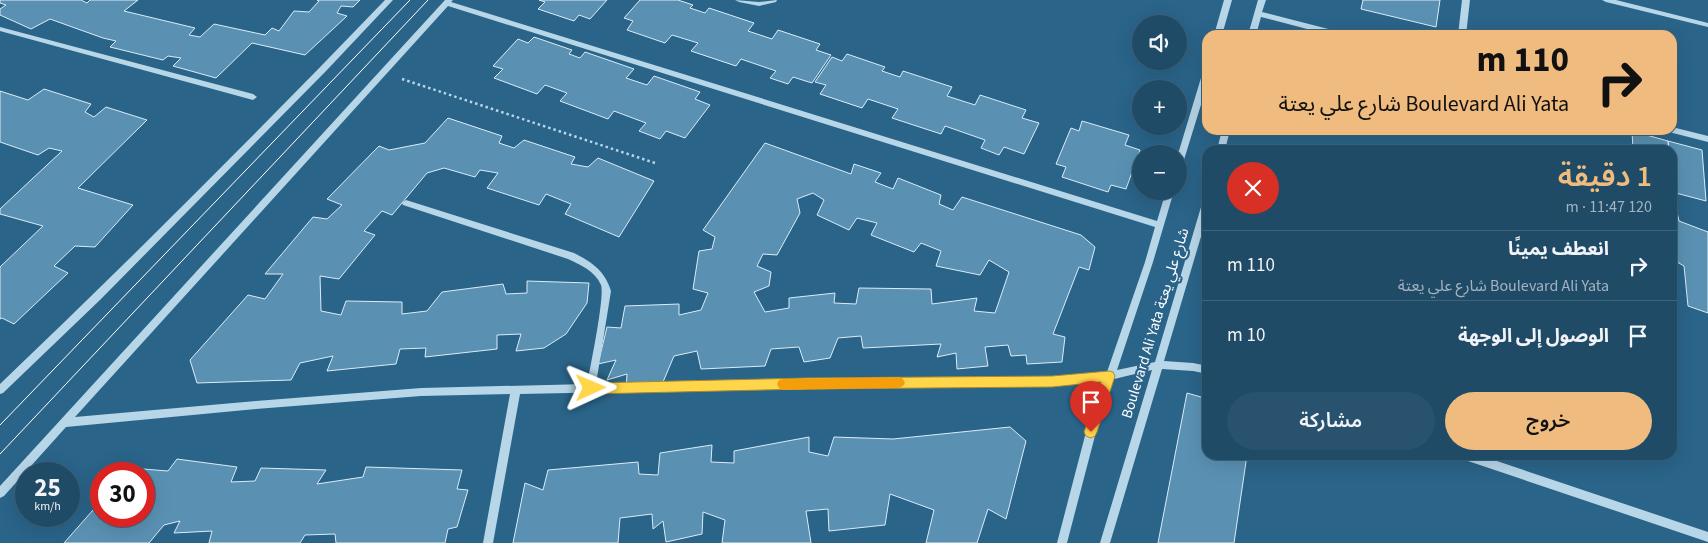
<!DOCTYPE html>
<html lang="ar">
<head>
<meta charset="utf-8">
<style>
	:root { --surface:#204b67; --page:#28526d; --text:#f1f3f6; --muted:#a2b3c0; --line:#3d637b; --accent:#efbb7e }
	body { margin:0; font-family:"Source Sans 3","Noto Sans Arabic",sans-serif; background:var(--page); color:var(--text); direction:rtl; height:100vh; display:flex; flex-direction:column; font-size:19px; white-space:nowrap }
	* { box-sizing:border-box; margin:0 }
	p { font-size:16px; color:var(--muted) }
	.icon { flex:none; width:28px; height:28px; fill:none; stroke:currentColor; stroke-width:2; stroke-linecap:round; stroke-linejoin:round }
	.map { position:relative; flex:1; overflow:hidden; direction:ltr }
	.side { position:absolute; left:1202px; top:145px; width:475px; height:315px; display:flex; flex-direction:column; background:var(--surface); border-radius:15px; box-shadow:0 5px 20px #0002,0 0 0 1px var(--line); direction:rtl }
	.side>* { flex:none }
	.guide { position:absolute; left:1202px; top:30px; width:475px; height:105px; border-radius:15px; box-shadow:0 5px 20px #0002,0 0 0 1px var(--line); direction:rtl; background:#efbb7e; color:#111; overflow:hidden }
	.buttons { position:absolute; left:1132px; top:15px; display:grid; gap:10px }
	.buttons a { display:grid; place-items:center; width:55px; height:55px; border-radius:50%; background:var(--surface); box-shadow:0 5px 20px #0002,0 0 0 1px var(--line); font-size:25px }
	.speed { position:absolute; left:15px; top:462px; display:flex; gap:10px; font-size:25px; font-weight:700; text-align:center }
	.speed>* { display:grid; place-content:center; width:65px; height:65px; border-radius:50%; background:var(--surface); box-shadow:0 5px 20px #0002,0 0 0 1px var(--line); line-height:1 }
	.speed small { font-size:12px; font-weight:400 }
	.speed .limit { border:8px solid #d22; background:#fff; color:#111 }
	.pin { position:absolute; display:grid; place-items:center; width:42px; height:42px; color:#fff; margin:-51px -21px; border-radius:50% 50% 50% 0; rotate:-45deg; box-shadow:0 0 5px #0007 }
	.pin .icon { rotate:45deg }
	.me { position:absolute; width:55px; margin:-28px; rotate:89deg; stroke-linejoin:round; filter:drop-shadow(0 0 4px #0008) }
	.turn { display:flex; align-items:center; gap:18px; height:105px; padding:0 25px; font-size:22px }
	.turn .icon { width:65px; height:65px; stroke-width:2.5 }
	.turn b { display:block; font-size:35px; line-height:42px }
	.round { display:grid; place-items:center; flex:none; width:52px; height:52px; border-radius:26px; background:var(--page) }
	.headline { display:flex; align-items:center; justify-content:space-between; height:85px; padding:0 25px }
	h1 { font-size:30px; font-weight:600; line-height:38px; color:var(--accent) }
	.cta { display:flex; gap:10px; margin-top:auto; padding:10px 25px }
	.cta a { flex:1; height:58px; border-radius:30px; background:var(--accent); color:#111; font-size:20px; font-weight:600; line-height:58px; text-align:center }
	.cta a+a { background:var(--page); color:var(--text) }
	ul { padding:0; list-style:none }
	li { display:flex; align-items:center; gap:15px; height:70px; padding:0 25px; border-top:1px solid var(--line) }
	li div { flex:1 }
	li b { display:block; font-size:19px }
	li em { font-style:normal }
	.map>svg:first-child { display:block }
	.building { fill:#5a91b3; stroke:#dbecf7; fill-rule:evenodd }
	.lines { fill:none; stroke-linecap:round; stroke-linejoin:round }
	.path { stroke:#b7d6e8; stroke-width:2.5; stroke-dasharray:2.5 3; stroke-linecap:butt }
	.minor { fill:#b7d6e8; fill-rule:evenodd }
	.tram { stroke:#fff; stroke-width:1 }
	.route { fill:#ffd54a; stroke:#a68a30 }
	.slow { fill:#f59e0b }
	.labels { text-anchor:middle; stroke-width:4.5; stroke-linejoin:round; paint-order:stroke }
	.street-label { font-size:15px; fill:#fff; stroke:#2a6489 }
</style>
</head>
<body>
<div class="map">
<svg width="1708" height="543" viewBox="0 0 1708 543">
	<rect width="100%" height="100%" fill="#2a6489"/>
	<path class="building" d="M0,0H81L87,3L90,0H138L124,11L195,28L189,35L200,37L214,24L265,35L272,28L279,31L294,11L309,12L319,1L317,0H360L353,7L341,6L337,13L347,16L305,55L252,43L216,78L173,66L181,58L168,56L163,60L110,47L116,41L103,38L50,19L31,29L0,15V9L6,5L0,3Z
		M539,0H607L590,19L579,15L574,21L538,9L545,2Z
		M640,0H678L693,5L690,8L705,13L709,8L754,23L748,31L772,39L778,30L820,44L816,50L831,55L812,83L793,77L788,84L770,78L776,71L741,59L736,66L691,51L698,43L672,35L665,43L627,30L633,21L624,18Z
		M1363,0H1440L1436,27L1361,9Z
		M534,37L572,50L569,54L580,58L585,52L634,69L626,78L647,85L654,76L700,92L695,99L710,105L685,138L666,131L660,139L639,131L646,123L614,111L608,119L560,101L567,93L545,85L537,94L494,78L503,69L493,66L518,39L528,43Z
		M847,54L885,67L882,71L900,77L903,71L952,87L947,96L975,105L980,95L1026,110L1022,118L1039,123L1024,154L1004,147L999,155L981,148L985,140L945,126L941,134L892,118L898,109L868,99L862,108L820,94L826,85L815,82L832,57L842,61Z
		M44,89L91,104L85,112L94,117L106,107L147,120L78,188L133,205L95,247L75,246L54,266L68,273L14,324L2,318L0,319V267L43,226L0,214V209L62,151L49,148L38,155L0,142V91L28,100Z
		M448,118L502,136L499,143L514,148L524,140L575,157L571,164L588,167L598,158L654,181L619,237L565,214L571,204L546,194L539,205L487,188L498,173L480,170L475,177L444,168L427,173L392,215L382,211L364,231L375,235L339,279L320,276L321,311L341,315L346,301L402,302V314L427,311L442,292L503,284L506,294L527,293V281L589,283L587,303L566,334L544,348L516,351L521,334L497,335V349L425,357L426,348L400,349L396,364L327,371L333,356L300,363L291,380L197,383L190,360L248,295L265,299L283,274H265L313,217L327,219L342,205L327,199L379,146L389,150L425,143Z
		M1082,121L1129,135L1125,145L1140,150L1126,189L1111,185L1108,192L1062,177L1066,167L1056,164L1071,128L1079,131Z
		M1632,131L1668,141L1669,150H1633Z
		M1668,141L1702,150L1706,201L1672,192V150H1669Z
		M765,143L851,174L854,164L881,173L875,182L893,189L898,178L941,195L939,204L953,210L962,197L1081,235L1095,247L1089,270L1079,267L1053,334L1065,337L1062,362L1027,364L1026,355L1011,356L1008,345L985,347L988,366L957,369L956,353L937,357L941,344L863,348L861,336L838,338L830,358L804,362L799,347L771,349L765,366L701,369L697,351L674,356L663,382L626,391L627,374L607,380L616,360L598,364L607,327L621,328L625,306L679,304V315L701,310L708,293L693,289L699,251L712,249L715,237L703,230ZM813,193L824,200L817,215L849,230L857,218L877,223L871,235L914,252L921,243L941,251L936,266L980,275L989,260L1009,272L995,313L974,311L977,298L932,304L931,289L859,288L856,304L834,303L835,293L789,298V308L765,312L754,292L769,286L771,272L757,266L763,254L777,255L800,213L797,199Z
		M1672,211L1677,212L1679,221L1708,232V313L1688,306L1684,266L1672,259Z
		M1187,393L1208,399V455H1247L1234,543H1158Z
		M1010,427L1026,441L1006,519L988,509L977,543H926L934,510L890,494L885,525L829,531L828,509L806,511L811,543H722L725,520L703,512L702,534L666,542L663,521L653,529L652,514L620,518L618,543H513L525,483L543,490L548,470L638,462L639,474L658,475L660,453L712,445L711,462L734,463V451L809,437V452L828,456L834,437L893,439Z
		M177,459L237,467L231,482L255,481L261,468L326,470L317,484L363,477L366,467L462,470L457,489L468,490L457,527L448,529L445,543H336L335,534L305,535L300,543H209L212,531L174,533L180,521L164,525L149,543H64L101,501V516H144V474H125L131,468L168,471Z"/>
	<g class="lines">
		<path class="path" d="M402,79L655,163"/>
		<path class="minor" d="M385,0H393L327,70L101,299L3,393L0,394V384C131,259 259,131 385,0Z
			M445,0H453L451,2L1157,221L1166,191H1174L1153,262L1117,370L1155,362L1204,197L1208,194V213L1164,361L1193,363L1208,366V374L1193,371L1162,369L1110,543H1100L1152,370L1114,379L1096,432L1067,543H1057L1086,432L1104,381L1052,386L807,388L520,394L493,543H483L510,394L421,396L256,409L66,427L4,496L0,498V486ZM448,6L1155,227L1145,262L1107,372L1052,378L807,380L596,384L611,291C605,271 592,262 574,253L406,200L402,203L403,205L568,259C581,265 595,271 601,285C605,296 590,368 587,384L421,388L256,401L75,417Z
			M735,0L759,2L777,0L776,2L759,6L739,2Z
			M1224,0H1232L1222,35H1214Z
			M1258,0H1266L1262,12L1340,32L1344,35H1330L1261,17L1256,35H1248Z
			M1462,0H1470L1466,35H1458Z
			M1602,0H1616L1708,23V27L1606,2Z
			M0,27L253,94L257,97L253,100L0,31Z
			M1208,65V82L1183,163L1179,166L1178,154L1204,68Z
			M1672,127L1708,136V142L1669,132L1668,130H1672Z
			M1222,130H1230L1225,150H1217Z
			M1460,455H1479L1708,532V542L1465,460L1462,458Z"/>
		<path class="tram" d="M0,425L410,0
			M0,454L428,0"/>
	</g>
	<path class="route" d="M1109,371L1113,372L1115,376L1097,432L1095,436L1091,438L1086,436L1084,432L1101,382L1052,387L807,389L591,394L586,392L584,388L586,384L591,383L807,378L1052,376Z"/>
	<path class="slow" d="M899,377L903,379L905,383L903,386L899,388L783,390L779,388L777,384L779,380L783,379Z"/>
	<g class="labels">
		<g class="street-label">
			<text transform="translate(1155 323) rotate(-73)" y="5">Boulevard Ali Yata شارع علي يعتة</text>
		</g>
	</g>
</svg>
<div class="buttons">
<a><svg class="icon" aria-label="sound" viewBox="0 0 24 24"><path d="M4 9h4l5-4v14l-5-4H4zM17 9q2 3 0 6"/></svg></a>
<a>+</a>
<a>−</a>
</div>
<div class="speed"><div>25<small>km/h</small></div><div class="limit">30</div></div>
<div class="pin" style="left:1091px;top:432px;background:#d93025"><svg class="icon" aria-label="arrive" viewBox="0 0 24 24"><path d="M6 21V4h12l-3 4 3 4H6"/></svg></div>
<svg class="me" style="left:591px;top:388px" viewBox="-20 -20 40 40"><path d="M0-17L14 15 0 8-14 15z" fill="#ffd54a" stroke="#fff" stroke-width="4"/></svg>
<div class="guide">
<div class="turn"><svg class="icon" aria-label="right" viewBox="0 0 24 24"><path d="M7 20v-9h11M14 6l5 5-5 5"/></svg><div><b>110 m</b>Boulevard Ali Yata شارع علي يعتة</div></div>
</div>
<section class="side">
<div class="headline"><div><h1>1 دقيقة</h1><p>120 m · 11:47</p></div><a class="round" style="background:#d93025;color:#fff"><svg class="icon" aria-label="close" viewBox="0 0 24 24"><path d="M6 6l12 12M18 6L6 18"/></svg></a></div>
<ul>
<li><svg class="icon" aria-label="right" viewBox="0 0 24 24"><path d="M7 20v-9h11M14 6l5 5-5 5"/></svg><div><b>انعطف يمينًا</b><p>Boulevard Ali Yata شارع علي يعتة</p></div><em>110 m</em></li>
<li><svg class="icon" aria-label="arrive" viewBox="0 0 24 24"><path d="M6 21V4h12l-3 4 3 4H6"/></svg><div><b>الوصول إلى الوجهة</b></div><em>10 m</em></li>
</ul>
<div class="cta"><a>خروج</a><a>مشاركة</a></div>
</section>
</div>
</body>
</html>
